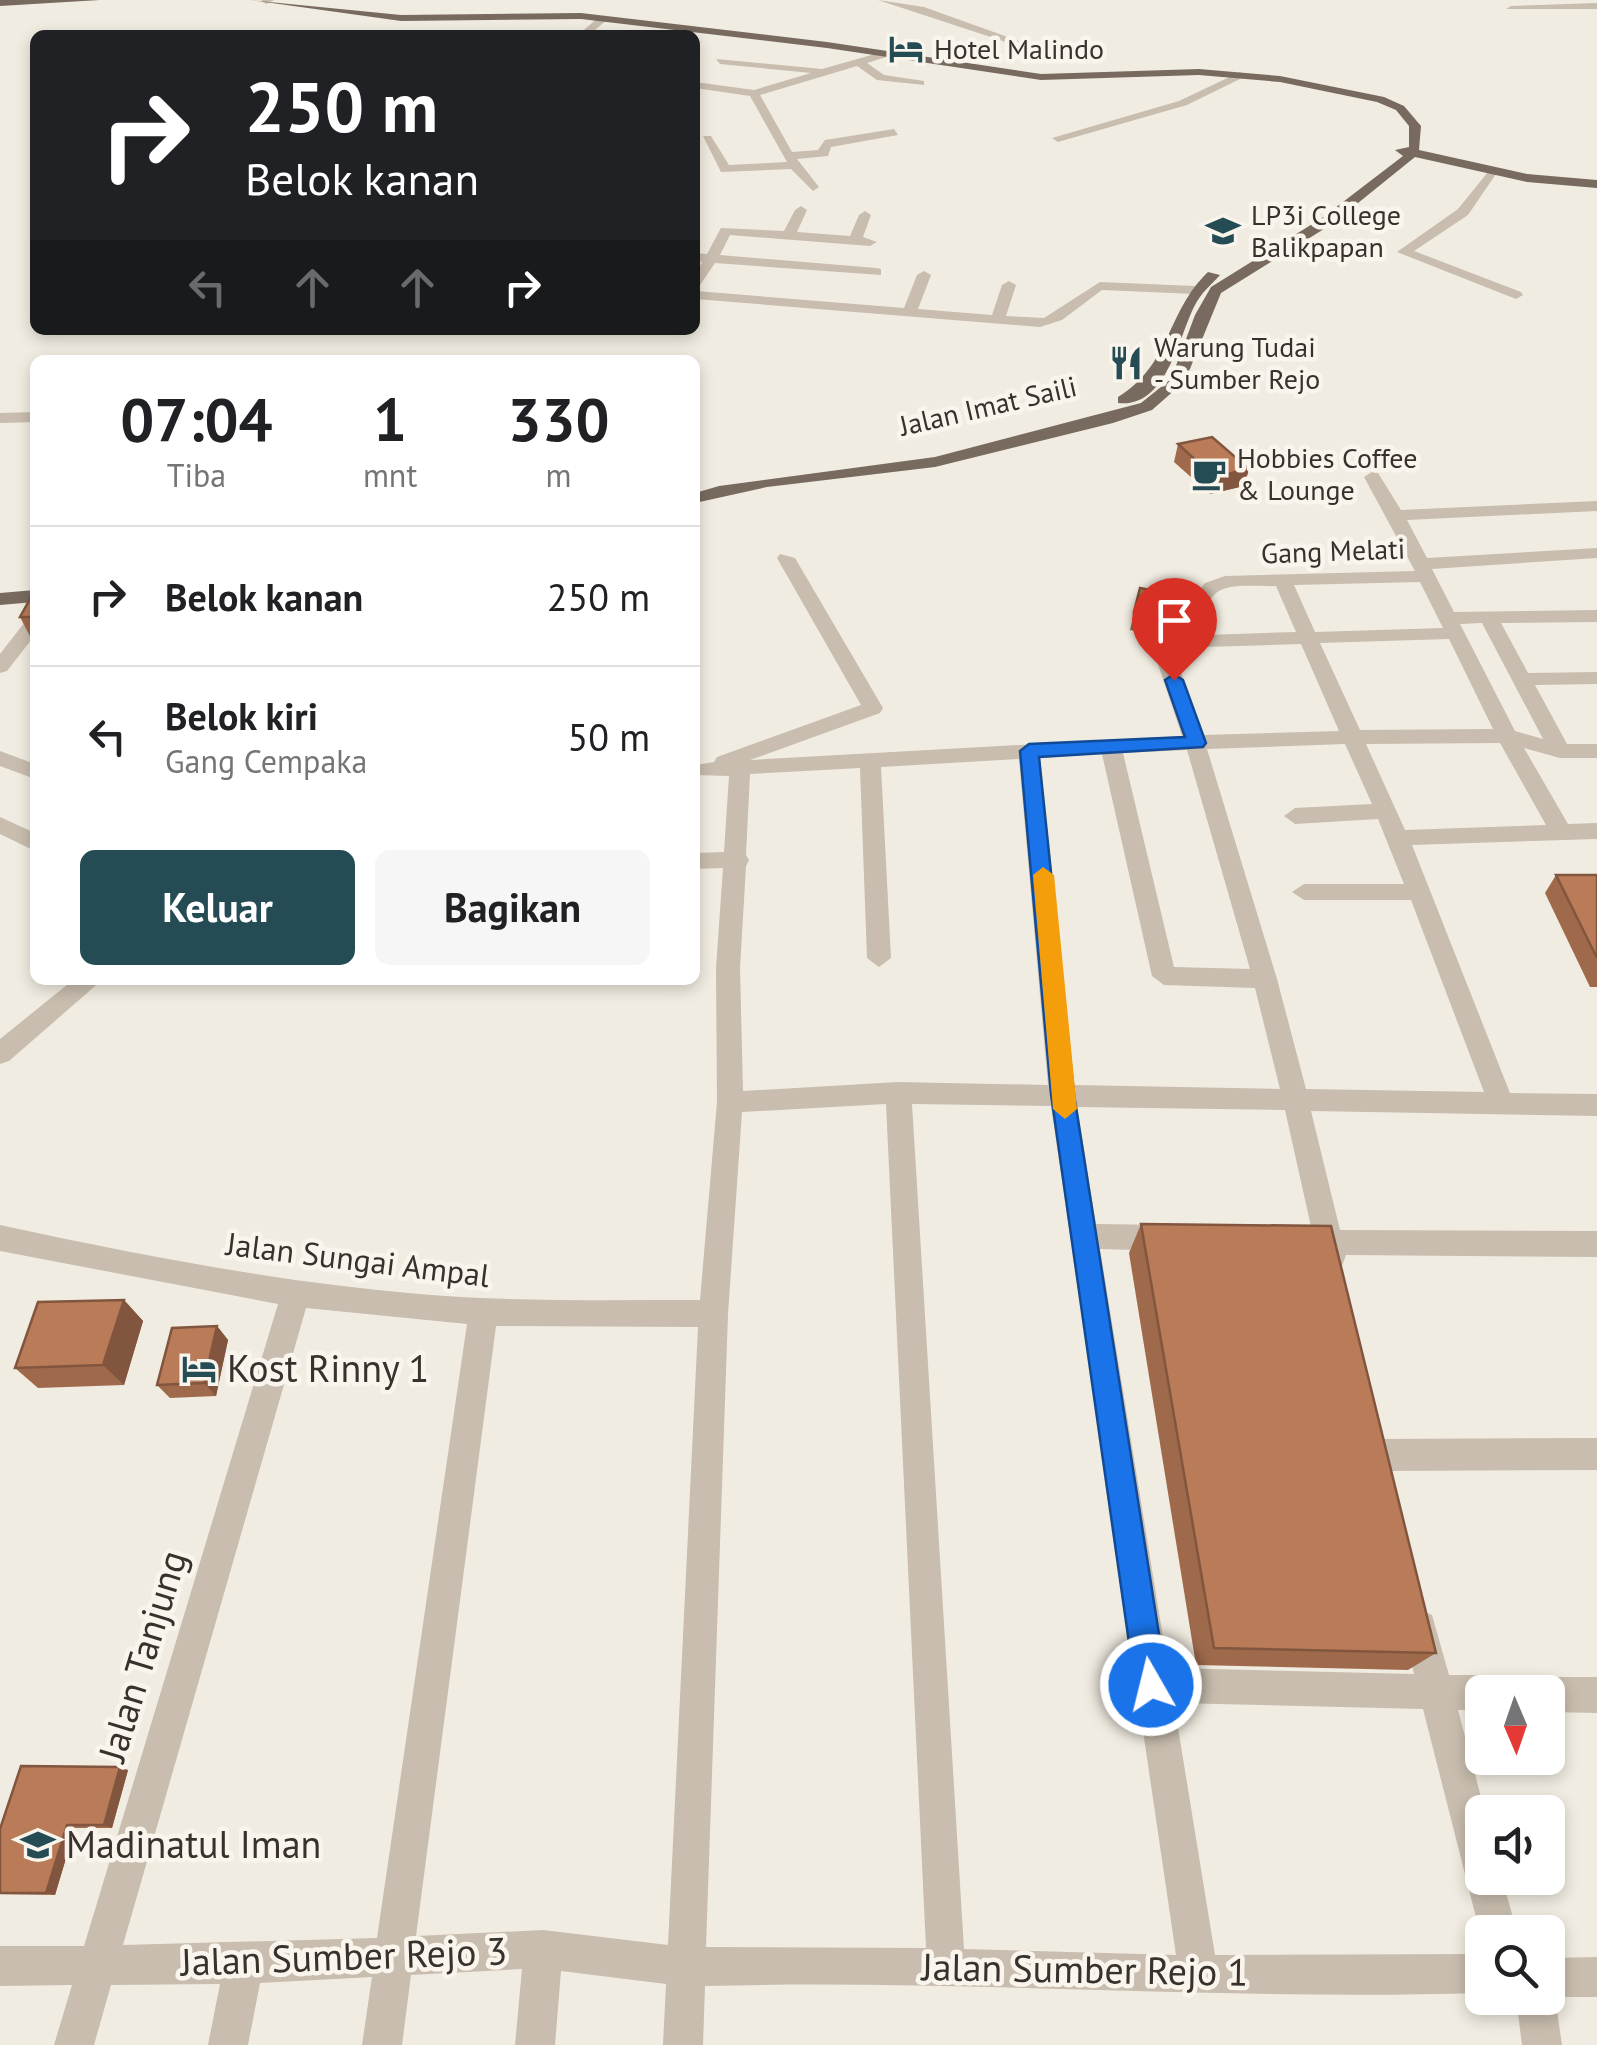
<!DOCTYPE html>
<html lang="id">
<head>
<meta charset="utf-8">
<style>
	:root { --surface:#fff; --page:#f6f6f6; --text:#202124; --muted:#757577; --line:#e0e0e0; --accent:#254c55 }
	body { margin:0; font-family:"PT Sans",sans-serif; background:var(--page); color:var(--text); height:100vh; display:flex; flex-direction:column; font-size:38px; white-space:nowrap }
	* { box-sizing:border-box; margin:0 }
	p { font-size:32px; color:var(--muted) }
	.icon { flex:none; width:55px; height:55px; fill:none; stroke:currentColor; stroke-width:2; stroke-linecap:round; stroke-linejoin:round }
	.map { position:relative; flex:1; overflow:hidden }
	.side { position:absolute; left:30px; top:355px; width:670px; height:630px; display:flex; flex-direction:column; background:var(--surface); border-radius:15px; box-shadow:0 5px 15px #0003 }
	.side>* { flex:none }
	.hud { position:absolute; left:30px; top:30px; width:670px; height:305px; border-radius:15px; box-shadow:0 5px 15px #0003; background:#202124; color:#fff; overflow:hidden }
	.needle { width:65px; rotate:178deg }
	.fabs { position:absolute; left:1465px; top:1675px; display:grid; gap:20px }
	.fabs a { display:grid; place-items:center; width:100px; height:100px; border-radius:15px; background:var(--surface); box-shadow:0 5px 15px #0003; font-size:50px }
	.pin { position:absolute; display:grid; place-items:center; width:85px; height:85px; color:#fff; margin:-102px -42px; border-radius:50% 50% 50% 0; rotate:-45deg; box-shadow:0 0 10px #0007 }
	.pin .icon { rotate:45deg }
	.me { position:absolute; width:110px; margin:-55px; rotate:352deg; stroke-linejoin:round; filter:drop-shadow(0 0 8px #0008) }
	.turn { display:flex; align-items:center; gap:35px; height:210px; padding:0 50px; font-size:45px }
	.turn .icon { width:130px; height:130px; stroke-width:2.5 }
	.turn b { display:block; font-size:70px; line-height:85px }
	.lanes { display:flex; align-items:center; height:95px; padding:0 50px; background:#0003; justify-content:center; gap:50px; direction:ltr }
	.lanes .off { opacity:.35 }
	.eta { display:flex; justify-content:space-evenly; align-items:center; height:170px; text-align:center }
	.eta b { font-size:60px; font-weight:800; line-height:70px }
	.button { display:flex; gap:20px; margin-top:auto; padding:20px 50px }
	.button a { flex:1; height:115px; border-radius:15px; background:var(--accent); color:#fff; font-size:40px; font-weight:800; line-height:115px; text-align:center }
	.button a+a { background:var(--page); color:var(--text) }
	ul { padding:0; list-style:none }
	li { display:flex; align-items:center; gap:30px; height:140px; padding:0 50px; border-top:2px solid var(--line) }
	li div { flex:1 }
	li b { display:block; font-size:38px }
	li em { font-style:normal }
	.map>svg:first-child { display:block }
	.lines { fill:none; stroke-linecap:round; stroke-linejoin:round }
	.minor { fill:#c8bdae; fill-rule:evenodd }
	.major { fill:#786a5f; fill-rule:evenodd }
	.wall { fill:#9f6a4c }
	.shaded-wall { fill:#82563e }
	.building { fill:#b97b58; stroke:#82563e; stroke-width:2.5 }
	.route { fill:#1a73e8; stroke:#114b97; stroke-width:2.5 }
	.slow { fill:#f59e0b }
	.labels { text-anchor:middle; stroke-width:9; stroke-linejoin:round; paint-order:stroke }
	.far-poi-label { font-size:28px; fill:#38312c; stroke:#f9f5ed; text-anchor:start }
	.far-street-label { font-size:28px; fill:#38312c; stroke:#f9f5ed }
	.street-label { font-size:32px; fill:#38312c; stroke:#f9f5ed }
	.near-poi-label { font-size:38px; fill:#38312c; stroke:#f9f5ed; text-anchor:start }
	.near-street-label { font-size:38px; fill:#38312c; stroke:#f9f5ed }
</style>
</head>
<body>
<div class="map">
<svg width="1597" height="2045" viewBox="0 0 1597 2045">
	<rect width="100%" height="100%" fill="#f1ece1"/>
	<g class="lines">
		<path class="minor" d="M274,0L266,4L261,1L262,0Z
			M878,0L924,7L1033,46L1024,48Z
			M1597,3V9H1506L1511,6Z
			M599,17L608,19L589,35H578Z
			M882,52L886,57L867,63L884,75L924,81V85L877,80L857,66L760,95L792,152L818,150L825,140L894,129L898,135L831,147L828,156L797,159L819,187L813,191L791,169L721,172L703,136H711L729,165L787,162L750,96L695,88V82L754,90L811,73L720,64L716,59L822,69Z
			M1240,72L1244,77L1187,105L1058,142L1052,138L1179,101Z
			M1492,167L1498,171L1468,215L1414,251L1521,292L1523,295L1516,299L1397,252L1458,209Z
			M801,206L807,210L797,232L850,236L859,215L865,211L871,215L863,237L877,242L870,246L730,235L720,255L876,268L881,269V275L715,263L696,291L904,308L917,275L924,271L931,275L918,309L992,315L1002,285L1009,281L1016,285L1006,316L1044,318L1100,282L1195,286L1202,290L1195,294L1102,290L1062,320L1040,327L695,299V275L702,262L695,261V253L707,254L721,228L784,231L795,210Z
			M35,412V422L0,423V413Z
			M1372,472L1378,473L1401,510L1597,501V511L1407,520L1427,558L1597,548V558L1432,569L1454,612L1597,610V622L1501,623L1528,673L1597,672V684L1535,685L1567,744H1597V758H1560L1524,748L1568,824L1597,823V839L1412,845L1510,1093L1597,1094V1116L1311,1111L1340,1230L1597,1231V1257L1346,1255L1342,1266L1332,1270L1322,1266L1317,1255L1305,1251L1301,1242L1305,1233L1312,1231L1285,1110L1077,1107L1096,1224L1170,1225L1180,1229L1184,1238L1180,1247L1170,1251L1100,1249L1168,1668L1414,1674L1403,1627L1408,1615L1420,1610L1432,1615L1449,1675H1482L1494,1681L1499,1692H1482V1710H1458L1485,1812L1482,1878H1502L1517,1932H1482V1941L1423,1709L1174,1703L1215,1955L1482,1954V1993C1223,2001 964,1979 705,1986L703,2045H663L666,1984L561,1971L555,2045H515L522,1969L411,1975L402,2045H362L372,1977L260,1983L248,2045H208L220,1984L111,1985L94,2045H54L72,1985L0,1986V1946H84L278,1304L0,1251V1225C139,1255 278,1282 419,1294C512,1302 606,1300 700,1300L717,1102L716,968L723,868L695,869V853L724,852L729,776L695,775V765L714,762L717,757L861,705L777,558L780,554L795,558L883,708L880,713L750,760L1182,736L1153,649L1163,643L1173,649L1203,735L1339,731L1301,644L1205,647L1195,641L1205,635L1296,632L1276,586C1259,587 1230,582 1216,593C1207,602 1204,612 1192,617L1183,611L1205,583L1225,576L1415,571L1364,477ZM1420,582L1443,628L1315,632L1294,585ZM1482,623L1543,739L1515,731L1460,624ZM1449,639L1493,729L1360,730L1320,643ZM1500,743L1546,825L1405,830L1366,744ZM1345,744L1372,804L1295,808L1284,816L1295,824L1378,819L1404,884H1304L1292,892L1304,900H1411L1484,1092L1306,1089L1277,979L1207,749ZM1187,750L1250,969L1174,967L1123,753ZM1102,754L1152,976L1164,985L1255,988L1280,1089L1074,1085L1040,758ZM1019,759L1048,1085L898,1082L743,1091L740,968L746,866L749,860L746,855L750,774L860,768L867,958L879,967L891,958L881,767ZM886,1104L926,1948L706,1947L728,1314L742,1112ZM912,1104L1051,1106L1176,1955L964,1949ZM306,1308L467,1324L377,1938L123,1945ZM496,1326L698,1327L668,1945L543,1930L416,1936Z
			M35,616V635L7,671L0,673V654L28,618Z
			M0,751L35,764V779L0,766Z
			M0,817L35,833V851L0,834Z
			M73,980H102L9,1061L0,1064V1039Z
			M1597,1438V1470L1377,1471L1366,1466L1361,1455L1366,1444L1377,1439Z
			M1548,1677H1597V1713L1548,1712V1692H1532L1536,1683Z
			M1597,1957V1997H1555L1562,2045H1522L1516,1998H1548V1958Z"/>
		<path class="major" d="M0,0H100L0,6Z
			M250,0L401,15L581,13L827,42L1041,74L1199,69L1280,76L1384,97L1404,106L1421,126L1419,150L1527,174L1597,180V188L1527,182L1415,157L1332,224L1221,293L1185,381L1152,410L1113,423L935,467L767,487L695,503V493L719,486L935,457L1141,403L1171,379L1195,315L1211,287L1322,218L1403,156L1395,150L1409,147V126L1396,110L1377,102L1280,82L1199,75L1041,80L827,48L581,19L401,21Z
			M1208,272L1220,275C1211,285 1201,293 1195,305C1179,335 1167,409 1118,403V397C1171,365 1166,312 1208,272Z
			M35,590V602L0,605V593Z"/>
	</g>
	<path class="wall" d="M1178,444L1249,469L1244,486L1210,494L1174,462Z
		M1140,588L1184,620L1179,638L1130,630Z
		M35,590V644H34L20,617Z
		M1556,875H1597V987H1590L1545,893Z
		M1141,1224L1436,1653L1408,1670L1196,1665L1129,1253Z
		M124,1300L143,1321L124,1385L38,1388L15,1368Z
		M217,1326L228,1340L216,1396L170,1398L157,1385Z
		M128,1770L112,1828H75L55,1895L0,1894V1829Z"/>
	<path class="shaded-wall" d="M1249,469L1244,486L1210,494L1214,477Z
		M124,1300L143,1321L124,1385L103,1365Z
		M217,1326L228,1340L216,1396L204,1383Z
		M120,1767L128,1770L112,1828L104,1825Z
		M67,1825L75,1828L55,1895L46,1893Z"/>
	<path class="building" d="M1212,437L1249,469L1214,477L1178,444Z
		M1140,588L1189,598L1184,620L1134,612Z
		M35,590V617H20Z
		M1556,875H1597V958Z
		M1141,1224L1331,1226L1436,1653L1214,1648Z
		M124,1300L103,1365L15,1368L38,1302Z
		M217,1326L204,1383L157,1385L172,1328Z
		M21,1766L120,1767L104,1825H67L46,1893H0V1829Z"/>
	<path class="route" d="M1174,674L1183,680L1206,743L1203,747L1039,757L1074,1094L1167,1685L1162,1696L1151,1701L1140,1696L1135,1685L1051,1094L1020,751L1029,744L1185,737L1165,680Z"/>
	<path class="slow" d="M1043,867L1054,875L1077,1109L1065,1119L1053,1109L1033,875Z"/>
	<defs>
		<g id="hotel-bare" transform="scale(2.7)"><path d="M-6-4.5h1.5V1H6V5H4.5V3h-9V5H-6ZM-4 0a1.8 1.8 0 1 1 3.6 0ZM.5 0V-2.5h3Q6-2.5 6 0Z" fill="#254c55" stroke="#f9f5ed" stroke-width="2.5" paint-order="stroke"/></g>
		<g id="school-bare" transform="scale(2.7)"><path d="M0-5L7-2L0 1L-7-2ZM-4 1L0 2.5L4 1V4Q0 6-4 4Z" fill="#254c55" stroke="#f9f5ed" stroke-width="2.5" paint-order="stroke"/></g>
		<g id="restaurant-bare" transform="scale(2.7)"><path d="M-5-6h1v4h1v-4h1v4h1v-4h1v5L-1.5 .5V6h-2V.5L-5-1ZM5-6V6H3V1.5H1.5Q1.5-4 5-6Z" fill="#254c55" stroke="#f9f5ed" stroke-width="2.5" paint-order="stroke"/></g>
		<g id="cafe-bare" transform="scale(2.7)"><path d="M-5.5-4.5H6V0H3Q3 3.5 0 3.5H-2.5Q-5.5 3.5-5.5 0ZM3-3.2v2h1.7v-2ZM-6 4.5H4V6H-6Z" fill="#254c55" stroke="#f9f5ed" stroke-width="2.5" paint-order="stroke"/></g>
	</defs>
	<g fill-rule="evenodd">
		<use href="#hotel-bare" x="906" y="49"/>
		<use href="#school-bare" x="1223" y="231"/>
		<use href="#restaurant-bare" x="1126" y="363"/>
		<use href="#cafe-bare" x="1209" y="474"/>
		<use href="#hotel-bare" x="199" y="1369"/>
		<use href="#school-bare" x="38" y="1845"/>
	</g>
	<g class="labels">
		<g class="far-poi-label">
			<text x="934" y="59">Hotel Malindo</text>
			<text x="1251" y="225">LP3i College<tspan x="1251" dy="32">Balikpapan</tspan></text>
			<text x="1154" y="357">Warung Tudai<tspan x="1154" dy="32">- Sumber Rejo</tspan></text>
			<text x="1237" y="468">Hobbies Coffee<tspan x="1237" dy="32">&amp; Lounge</tspan></text>
		</g>
		<g class="far-street-label">
			<text transform="translate(988 406) rotate(-13)" y="10">Jalan Imat Saili</text>
			<text transform="translate(1333 551) rotate(-2)" y="10">Gang Melati</text>
		</g>
		<g class="street-label">
			<text transform="translate(358 1260) rotate(7)" y="11">Jalan Sungai Ampal</text>
		</g>
		<g class="near-poi-label">
			<text x="227" y="1382">Kost Rinny 1</text>
			<text x="66" y="1858">Madinatul Iman</text>
		</g>
		<g class="near-street-label">
			<text transform="translate(143 1656) rotate(-73)" y="13">Jalan Tanjung</text>
			<text transform="translate(344 1957) rotate(-2)" y="13">Jalan Sumber Rejo 3</text>
			<text transform="translate(1085 1970) rotate(1)" y="13">Jalan Sumber Rejo 1</text>
		</g>
	</g>
</svg>
<div class="fabs">
<a><svg class="needle" viewBox="-14 -14 28 28"><path d="M0-13l5 13h-10z" fill="#e53935"/><path d="M0 13l5-13h-10z" fill="#757577"/></svg></a>
<a><svg class="icon" aria-label="sound" viewBox="0 0 24 24"><path d="M4 9h4l5-4v14l-5-4H4zM17 9q2 3 0 6"/></svg></a>
<a><svg class="icon" aria-label="search" viewBox="0 0 24 24"><circle cx="10" cy="10" r="6"/><path d="M15 15l6 6"/></svg></a>
</div>
<div class="pin" style="left:1174px;top:680px;background:#d93025"><svg class="icon" aria-label="arrive" viewBox="0 0 24 24"><path d="M6 21V4h12l-3 4 3 4H6"/></svg></div>
<svg class="me" style="left:1151px;top:1685px" viewBox="-20 -20 40 40"><circle r="17" fill="#1a73e8" stroke="#fff" stroke-width="3"/><path d="M0-11L8 9 0 5-8 9z" fill="#fff"/></svg>
<div class="hud">
<div class="turn"><svg class="icon" aria-label="right" viewBox="0 0 24 24"><path d="M7 20v-9h11M14 6l5 5-5 5"/></svg><div><b>250 m</b>Belok kanan</div></div>
<div class="lanes"><svg class="icon off" aria-label="left" viewBox="0 0 24 24"><path d="M17 20v-9H6M10 6l-5 5 5 5"/></svg><svg class="icon off" aria-label="ahead" viewBox="0 0 24 24"><path d="M12 20V5M6 11l6-6 6 6"/></svg><svg class="icon off" aria-label="ahead" viewBox="0 0 24 24"><path d="M12 20V5M6 11l6-6 6 6"/></svg><svg class="icon" aria-label="right" viewBox="0 0 24 24"><path d="M7 20v-9h11M14 6l5 5-5 5"/></svg></div>
</div>
<section class="side">
<div class="eta">
<div><b>07:04</b><p>Tiba</p></div>
<div><b>1</b><p>mnt</p></div>
<div><b>330</b><p>m</p></div>
</div>
<ul>
<li><svg class="icon" aria-label="right" viewBox="0 0 24 24"><path d="M7 20v-9h11M14 6l5 5-5 5"/></svg><div><b>Belok kanan</b></div><em>250 m</em></li>
<li><svg class="icon" aria-label="left" viewBox="0 0 24 24"><path d="M17 20v-9H6M10 6l-5 5 5 5"/></svg><div><b>Belok kiri</b><p>Gang Cempaka</p></div><em>50 m</em></li>
</ul>
<div class="button"><a>Keluar</a><a>Bagikan</a></div>
</section>
</div>
</body>
</html>
